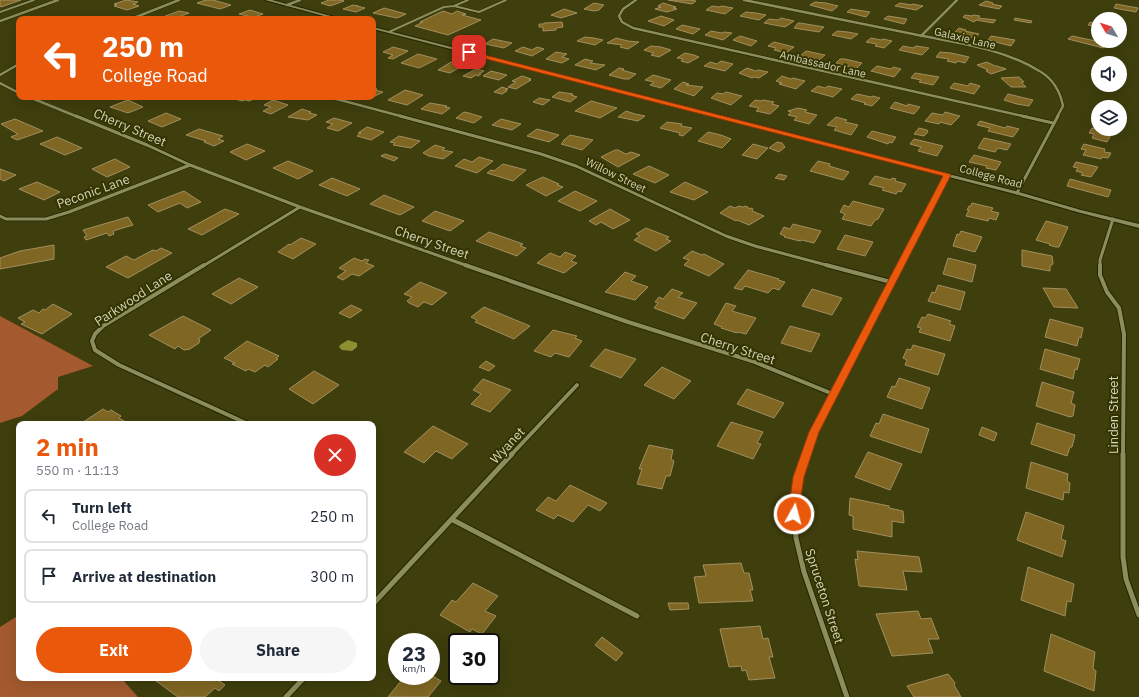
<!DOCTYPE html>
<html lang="en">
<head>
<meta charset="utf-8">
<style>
	:root { --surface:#fff; --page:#f6f6f7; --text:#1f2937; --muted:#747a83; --line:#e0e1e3; --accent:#ea580c }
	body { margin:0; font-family:"IBM Plex Sans",sans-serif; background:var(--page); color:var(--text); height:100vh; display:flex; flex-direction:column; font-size:15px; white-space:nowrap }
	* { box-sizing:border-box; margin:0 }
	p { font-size:13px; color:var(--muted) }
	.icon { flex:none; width:22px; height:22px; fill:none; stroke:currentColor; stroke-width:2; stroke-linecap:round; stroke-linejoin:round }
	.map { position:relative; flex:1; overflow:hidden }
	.side { position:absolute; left:16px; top:421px; width:360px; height:260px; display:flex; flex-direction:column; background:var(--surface); border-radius:8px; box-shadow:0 4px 16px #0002 }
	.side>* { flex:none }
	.top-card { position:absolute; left:16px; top:16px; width:360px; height:84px; border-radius:8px; box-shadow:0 4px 16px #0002; background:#ea580c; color:#fff; overflow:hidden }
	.needle { width:26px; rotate:309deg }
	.buttons { position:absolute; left:1091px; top:12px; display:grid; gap:8px }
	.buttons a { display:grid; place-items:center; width:36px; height:36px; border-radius:50%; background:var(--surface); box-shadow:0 4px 16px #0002; font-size:20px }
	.speed { position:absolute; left:388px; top:633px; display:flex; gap:8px; font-size:20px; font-weight:700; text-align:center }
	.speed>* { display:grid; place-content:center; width:52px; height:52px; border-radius:50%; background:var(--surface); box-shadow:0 4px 16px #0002; line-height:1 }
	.speed small { font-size:10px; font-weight:400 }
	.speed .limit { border:2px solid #111; border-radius:6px; background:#fff; color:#111 }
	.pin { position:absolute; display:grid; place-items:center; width:34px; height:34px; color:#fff; margin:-17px; border-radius:8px; box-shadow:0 2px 6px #0006 }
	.me { position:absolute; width:44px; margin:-22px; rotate:7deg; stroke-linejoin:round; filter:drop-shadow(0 0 3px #0008) }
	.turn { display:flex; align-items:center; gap:14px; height:84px; padding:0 20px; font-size:18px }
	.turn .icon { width:52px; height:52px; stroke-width:2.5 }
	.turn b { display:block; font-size:28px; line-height:34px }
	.round { display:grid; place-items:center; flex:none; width:42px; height:42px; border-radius:21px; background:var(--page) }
	.overview { display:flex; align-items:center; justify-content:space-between; height:68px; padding:0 20px }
	h1 { font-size:24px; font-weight:700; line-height:30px; color:var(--accent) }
	.primary-button { display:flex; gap:8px; margin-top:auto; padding:8px 20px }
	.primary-button a { flex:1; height:46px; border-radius:24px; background:var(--accent); color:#fff; font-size:16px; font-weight:700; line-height:46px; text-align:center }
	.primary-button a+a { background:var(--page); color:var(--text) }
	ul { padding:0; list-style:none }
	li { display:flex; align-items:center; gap:12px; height:54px; margin:0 8px 6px; padding:0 12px; border:2px solid var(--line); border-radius:8px }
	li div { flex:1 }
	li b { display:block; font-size:15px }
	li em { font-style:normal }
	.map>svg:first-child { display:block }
	.forest { fill:#a45a2e }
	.water { fill:#8e8e32 }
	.building { fill:#7f6723; stroke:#a18e5f }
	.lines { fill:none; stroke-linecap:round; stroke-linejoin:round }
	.lane-casing { stroke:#252501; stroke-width:3 }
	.street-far3-casing { stroke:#252501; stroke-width:3.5 }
	.street-far2-casing { stroke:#252501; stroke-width:4.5 }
	.street-far1-casing { stroke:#252501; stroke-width:6 }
	.street-casing { stroke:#252501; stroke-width:7 }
	.secondary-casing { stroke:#252501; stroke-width:2 }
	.lane { stroke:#8c8d5c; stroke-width:2 }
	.street-far3 { stroke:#8c8d5c; stroke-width:2.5 }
	.street-far2 { stroke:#8c8d5c; stroke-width:3 }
	.street-far1 { stroke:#8c8d5c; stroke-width:4 }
	.street { stroke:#8c8d5c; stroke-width:5 }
	.secondary { fill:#8c8d5c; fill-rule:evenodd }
	.route { fill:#ea580c; stroke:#983908 }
	.labels { text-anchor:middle; stroke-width:4; stroke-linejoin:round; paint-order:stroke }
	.far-street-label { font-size:11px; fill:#d4d5bc; stroke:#343400 }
	.street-label { font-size:13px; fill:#d4d5bc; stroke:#343400 }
</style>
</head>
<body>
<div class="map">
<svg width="1139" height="697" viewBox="0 0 1139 697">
	<rect width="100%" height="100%" fill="#3f3e0d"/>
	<path class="forest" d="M0,316L93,366L58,377V389L22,416L0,423Z
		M19,615V678H121L138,697H0V627Z"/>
	<path class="water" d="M348,340L357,343V347L352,351L342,350L339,347L340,345Z"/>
	<path class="building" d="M0,0H21L1,7L0,6Z
		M126,0L138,2L133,4L139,6L127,10L114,6L117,5L114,4Z
		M206,0H213L231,5L220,9L197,3Z
		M329,0H341L344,1L330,6L321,3Z
		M668,0H690L696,1L692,4Z
		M986,1L993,3L992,4L1002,6L999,9L979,5Z
		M815,2L826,3L838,6L832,11L810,5Z
		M594,3L604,5L599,10L594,11L584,9Z
		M663,3L676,7L673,8L677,9L667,12L655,9L661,7L658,6Z
		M900,3L911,5L912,4L923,6L916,10L895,6Z
		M1116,4L1138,8L1136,12L1114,8Z
		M353,5L358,6H357L365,8L356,12L343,9Z
		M712,6L719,7L722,6L733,8L725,14L706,10Z
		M384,8L406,14L397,18L373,13Z
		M564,9L577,13L561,18L551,15Z
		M851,9L870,12L866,17L847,12Z
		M250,10L263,14L249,19H242L248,16L239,14Z
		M179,11L189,13L173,19L163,17Z
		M443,11L452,14L457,11L466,14L462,15L481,20L448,35L415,26L423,22H420Z
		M746,12L756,13L766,15L759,20L740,16Z
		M965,15L972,16L973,15L980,16L978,18L996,20L993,23L976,20L974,22L963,17Z
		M661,16L674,20L664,26L648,21Z
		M888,16L907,19L904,24L884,19Z
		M781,18L794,21L785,27L764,23L769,19L778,20Z
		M1015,18L1032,21L1031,23L1014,20Z
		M1097,19L1098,20V27L1088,25L1090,22L1094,23Z
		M562,22L563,27L556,28V30L543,31V27H539V24H544V23Z
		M798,23H800L824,27L819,32L794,28Z
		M682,25L700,29L693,34L676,29Z
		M959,28L966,30L965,31L979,34L975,38L953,34Z
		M711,31L722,33L724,32L732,33L723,40L705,35Z
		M837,31L848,32L858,34L851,39L832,35Z
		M740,36L757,41L751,46L733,40Z
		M991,36L1015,40L1011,46L988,40Z
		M1072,36L1101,42L1108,43L1103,48L1068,39Z
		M585,37L594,38L603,40L595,45L577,41Z
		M616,38L628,41L639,42L628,49L620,47L622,45L607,43Z
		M871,38L881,40L883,39L892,41L884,48L875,46L877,44L866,42Z
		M493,39L512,43L504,48L485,44Z
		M774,42L794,47L786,53L774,50L776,48L768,46Z
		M651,46L661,47L671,50L659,57L651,55L654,53L644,50Z
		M903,46L913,48L916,46L929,48L922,55L899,50Z
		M393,47L408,51L393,59L388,58L393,55L383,52Z
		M523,47L532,50L537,47L544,49L532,56L515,51Z
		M806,51L825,55L819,60L800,56Z
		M556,52L567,54L562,57L569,59L562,63L546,59Z
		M940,52L951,53L969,57L965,63L958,61L956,63L947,61L949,59L936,57Z
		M685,53L694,55L699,57L688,63L681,61L683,59L677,58Z
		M418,54L437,59L419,68L401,63Z
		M585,59L593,61L590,63L605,65L596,70L575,65Z
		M840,59H845L862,63L856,69L836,63Z
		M721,61L733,64L725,71L704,66L710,62L717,64Z
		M451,62L464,65L450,73L438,70Z
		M987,62L995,66H997L1006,69L991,74L986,71L988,70L977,65Z
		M877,66L891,69L893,67L901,69L894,77L871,71Z
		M619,68L624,69L622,70L636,74L629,79H624L609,75Z
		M747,68L756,71L758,70L768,72L759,78L754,77L752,78L739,73Z
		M476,69L484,71L479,74H481L478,76L476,75L471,78L463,76Z
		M491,71L507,75L499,80L483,76Z
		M915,73L939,77L933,85L919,82L921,80L911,78Z
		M653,75L657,76L671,80L661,88L650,85L654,82L645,80Z
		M522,76L531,79L529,80H531L516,89L508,87L516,82L512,81Z
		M782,76L791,79L793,78L805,81L796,89L779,84L782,83L776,81Z
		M1019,77L1024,82H1021L1026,87H1011L1001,78Z
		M683,82L689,84L686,85L703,87L694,96L674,89Z
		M954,83L968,86L970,83L980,86L974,94L950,88Z
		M818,86L825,88L828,86L842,89L833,97L811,91Z
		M502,87L508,89L505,90L507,91L502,94L494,92Z
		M373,88L377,89L375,90L383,92L373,97Z
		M405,90L423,95L407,105L388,100Z
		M559,92L573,94L571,95L577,97L570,102L552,97Z
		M726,92L742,96L731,105L711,98L717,93L723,94Z
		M857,94L871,97L873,96L880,98L872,106L864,104L866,103L851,99Z
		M1008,94L1033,100L1029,106L1017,104L1004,100Z
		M235,97H259L249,101L245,100L242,101L235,99L237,98Z
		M539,98L550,100L543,105L533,102Z
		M128,100L143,107L128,113L110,107Z
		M273,100L288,105L271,114L263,111L271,107L264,105Z
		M755,100L761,101L763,100L774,102L772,104L779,106L770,114L756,111L759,108L749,106Z
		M591,101L602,104L617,108L600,118L575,111Z
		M895,102L907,106L908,104L920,107L914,114L890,108Z
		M430,103L447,106L445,107L450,108L442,114L421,109Z
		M798,108L807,110L805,112L817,115L809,124L794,120L797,117L788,115L791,112L788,111Z
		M302,109L311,112L309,113L317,115L308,120L288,117Z
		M626,111L635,114L645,116L638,121L618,117Z
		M464,112L469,113L482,117L474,123L456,118Z
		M945,112L960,116L951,125L940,122L939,124L925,121L932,113L943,115Z
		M166,113L181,119L162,127L148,121Z
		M836,117L847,120L845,122L858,125L851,135L834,130L837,127L827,125Z
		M334,118L352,123L338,131L327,128L333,124L326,122Z
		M15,119L43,131L17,140L11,137L18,134L1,124Z
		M501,119L521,124L512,130L492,125Z
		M980,121L1005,128L1007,126L1019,129L1013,137L988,131L990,128L977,125Z
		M667,122L682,124L681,126L692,128L683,136L679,135L680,133L660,128Z
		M367,127L384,132L371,140L357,136L361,133H358Z
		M919,128L927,130L928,132L924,136L914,134Z
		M1092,128L1112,133L1107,142L1092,138L1094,134L1089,133Z
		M199,129L223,136L218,139L224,141L214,146L204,142L206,141L186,135Z
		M537,129L559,135L549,142L527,136Z
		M872,131L896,137L892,143L889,142L888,144L867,137Z
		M708,132L721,135L731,139L722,148L698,141Z
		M570,135L593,140L582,150L561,144L564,141H563L564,140Z
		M399,136L420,141L411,148L393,145L395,143L390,142Z
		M57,137L82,148L65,155L40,144Z
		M984,138L998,141L1011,144L1007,150L998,148L995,152L978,148Z
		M914,139L943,146L937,156L918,151L921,147L910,144Z
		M777,142L782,143L785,147L779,152L769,148Z
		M247,144L265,151L246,160L230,152Z
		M753,144L768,148L757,159L742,155Z
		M1084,144L1105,149L1104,152L1111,153L1108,158L1102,157L1101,159L1083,155L1086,150L1081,149Z
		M435,145L445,148L442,150L453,152L443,159L429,156L423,153Z
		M615,150H618L626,154L631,152L640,155L618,167L601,157Z
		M385,154L398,158L394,161L381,156Z
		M974,155L1001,162L996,170L986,168L987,166L969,162Z
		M479,157L493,161L477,173L455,166L464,159L472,162Z
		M115,159L130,167L107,177L92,169Z
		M288,161L313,171L298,179L273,168Z
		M818,161L830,164L829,166L849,172L843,180L810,171Z
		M1076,162L1098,167L1091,177L1081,175L1083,173L1076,171L1078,168L1073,167Z
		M503,164L526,170L513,181L487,173L491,170L494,171Z
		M649,166L669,175L655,183L633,174Z
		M0,169L16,175L4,181L0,179Z
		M779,174L787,176L784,180L775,178Z
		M875,176L891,180L892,178L896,179L895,181L906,184L901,192L898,191L896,194L882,190L884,188L869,184Z
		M543,177L559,184L557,185L563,187L546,196L526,185Z
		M332,178L360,189L347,196L319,185Z
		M1070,179L1111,190L1108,197L1067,186Z
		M37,182L60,192L44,200L19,189Z
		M685,182L708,192L694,200L670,192Z
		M184,191L201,202L187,208L180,203L158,212L148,205Z
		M575,191L597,201L580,211L558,201Z
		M384,195L414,207L400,215L370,204Z
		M853,201L884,209L878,219L875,220L871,226L842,219L845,214L840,212L844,205L849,207Z
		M972,203L993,208L991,211L999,213L996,220L989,218L988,221L966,216L969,210H967L969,206H971Z
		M730,206L735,208L739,206L743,207L745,206L748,207L749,209L751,208L753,209L752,211L764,216L749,225L737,220L736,221L720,213Z
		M225,209L239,214L202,235L188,229Z
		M610,209L630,220L613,229L601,222L596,225L589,221Z
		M435,211L464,221L450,231L422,221Z
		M128,217L133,225L113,231L114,234L109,236L107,233L86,240L84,237L87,236L83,230Z
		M1046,221L1068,227L1059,247H1056L1049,245L1050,244L1036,240Z
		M793,224L821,231L814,243L802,240L800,241L784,237L785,236L780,234L784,227L790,229Z
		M646,228L669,237L666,239L671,241L656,251L634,240L640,236L636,234Z
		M961,231L982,237L975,252L953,246L957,234L959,235Z
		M489,232L523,244L520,246L526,248L517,256L476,241Z
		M845,235L873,242L865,256L837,249Z
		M301,238L316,244L293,259L278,252L289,244L290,245Z
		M54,245V259L0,269V258L20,251Z
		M161,248L172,253L128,278L106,267L126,256L134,260L153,250L156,251Z
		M1022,250L1052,256L1053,264L1050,266V271L1022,266Z
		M692,251L702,255L704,254L724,264L709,276L684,265L689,260L683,258Z
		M565,252L576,256L571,261L577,263L564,273L537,263L550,253L560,257Z
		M354,258L362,261L365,259L369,260L366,263L374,266L359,276L352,274L343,280L337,277L346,271L339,268Z
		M948,258L976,265L972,282L943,274Z
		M748,270L779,279L778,280L785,282L779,290L773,288L768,293L745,286L742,290L734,288Z
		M625,272L636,276L631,281L648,287L635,300L605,292Z
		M239,278L258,287L231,304L212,294Z
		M420,282L447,293L432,305L424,302L418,307L409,303L407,301L412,297L404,294Z
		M938,285L965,292L960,310L928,301L932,292L935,293Z
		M1043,288L1066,289L1078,308L1054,307Z
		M672,289L683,293L678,297L697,303L684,319L654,308L658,303L655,302L659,297L663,299Z
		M812,289L842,298L832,315L802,306Z
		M726,303L736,306L732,311L756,318L746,334L738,332L737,333L721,328L722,327L714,324Z
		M53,304L72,314L42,334L21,324L25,322L18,318L33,310L39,313L43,309L45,310Z
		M351,305L362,310L350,318L339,313Z
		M484,307L530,326L514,339L475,322L477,320L471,317Z
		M928,314L951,321L949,324L955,326L950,341L919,332L921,328L917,327L922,317L925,318Z
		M183,316L211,330L198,339L200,340L199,343L190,349L184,350L178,346L175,349L149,335Z
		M1050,319L1083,328L1081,338L1079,337L1077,346L1045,337Z
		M790,326L820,334L811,352L781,343Z
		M553,330L577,336L575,338L582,341L569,357L555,353L551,357L534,351Z
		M247,341L279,356L276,358L278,359L268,367L265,365L255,372L248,369L246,371L232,364L235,363L224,358Z
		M913,345L945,354L938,375L905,365L907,360L903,358L907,349L911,350Z
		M605,349L636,359L621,378L590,366Z
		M1045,349L1080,359L1077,370L1075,369L1073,379L1040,369Z
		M486,361L495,366L489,371L479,367Z
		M662,367L691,381L674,399L644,385Z
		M314,371L339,385L313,404L289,389Z
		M899,378L930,388L922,409L887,397L892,386L895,387Z
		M483,379L511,390L490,412L471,404L481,394L473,390Z
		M1042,382L1074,392L1071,403L1075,405L1073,416L1070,417L1036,406Z
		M747,389L784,403L774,418L737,404Z
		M103,409L108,412L111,410L121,416L119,418L129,424H80Z
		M883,414L929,429L921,453L870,436L876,423L879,424Z
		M731,422L763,432L757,443L761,444L753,459L717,446Z
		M1037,423L1075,435L1072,447H1070L1067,456L1031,444Z
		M433,426L468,444L452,459L436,451L424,463L404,452Z
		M982,427L997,433L994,441L979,435Z
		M649,445L673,450L671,459L674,461L670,476H666L662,489L637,484L642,469H639Z
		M868,452L902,464L890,490L855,477Z
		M1031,462L1068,474L1067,481L1070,483L1069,493L1064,492L1063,500L1026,488Z
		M570,485L607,503L600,511L588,505L573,522L558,515L554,519L536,510L548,497L556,501Z
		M850,498L889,506V508L903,511L904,523L892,521V537L853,529V516L849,515Z
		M1026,512L1064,526L1061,539L1066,541L1062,557L1017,540Z
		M857,551L919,557L922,572L903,571L907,590L859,586L855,559L858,560Z
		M741,563L744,573H749L753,590H750L753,601L699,603L694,577L706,576L703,565Z
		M1028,567L1074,584L1071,602L1067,601L1065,616L1021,600Z
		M473,583L498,596L485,611L496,616L482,634L472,629L470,632L440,615L452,600L456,602Z
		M668,603H688L689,609L670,610Z
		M918,611L921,619L931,618L939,639H928L933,653L892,656L876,614Z
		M760,626L763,639L768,638L773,657H769L775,678L749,680L746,670L742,671L741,666L729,667L720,629Z
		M1051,634L1095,652L1093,668L1096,671L1094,691L1044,671Z
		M602,637L623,653L616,661L595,645Z
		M948,674L955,683L954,685L961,697H914L907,686Z
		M431,675L441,681L428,697H388L405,676H431Z
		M152,678H215L225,685L219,691L215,688L205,697H178Z"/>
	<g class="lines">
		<g class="lane-casing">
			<path id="lane" d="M454,6L479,12L506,0
				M0,12L34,0
				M389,32L444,7L454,6L468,0"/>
		</g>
		<g class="street-far3-casing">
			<path id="street-far3" d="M636,0L623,9L619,16L622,22L633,28L1027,117
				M744,0C800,11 857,23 913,34C956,43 1003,48 1041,72C1054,80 1060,91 1063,106L1057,117
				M287,5L300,0
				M131,19L179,0
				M0,21L58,0
				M921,36L957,0
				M0,75L19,64
				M0,83L19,93
				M29,97L78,117
				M329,97L404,117"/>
		</g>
		<g class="street-far2-casing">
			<path id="street-far2" d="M76,116L147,145L190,165L300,207L468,266
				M400,116L541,154L576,166L726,236L755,246L830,266
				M1022,116L1053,123
				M1017,193L1058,116
				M0,216L6,219H46L69,212L190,165
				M203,266L300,207
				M900,266L947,175
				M1100,266V260L1113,219"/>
		</g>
		<g class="street-far1-casing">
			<path id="street-far1" d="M204,265L103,326L95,334L92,341L95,350L119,365L248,424
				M465,265L628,322L752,361L833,394
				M826,265L891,282
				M1100,265V275L1107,292L1119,308L1124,334L1123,455
				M511,455L577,385
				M806,455L814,432L900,265"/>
		</g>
		<g class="street-casing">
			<path id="street" d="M807,454L799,477L794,514L796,538L804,572L847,697
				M1123,454V557L1126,579L1139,615
				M453,520L637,616
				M373,604L512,454
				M286,697L304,678"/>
		</g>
		<g class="secondary-casing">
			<path id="secondary" d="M265,0H272L342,19H335Z
				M373,27L1019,192L1081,210L1139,224V228L1077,212L1015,194L373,29Z"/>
		</g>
		<use href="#lane" class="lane"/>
		<use href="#street-far3" class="street-far3"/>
		<use href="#street-far2" class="street-far2"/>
		<use href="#street-far1" class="street-far1"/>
		<use href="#street" class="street"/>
		<use href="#secondary" class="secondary"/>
	</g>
	<path class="route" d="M469,51L950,174L951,175L819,432L804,477L798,517L794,518L790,517L788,514L793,477L809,432L943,176L467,54V51Z"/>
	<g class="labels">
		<g class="far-street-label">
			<text transform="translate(965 38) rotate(13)" y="4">Galaxie Lane</text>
			<text transform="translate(823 64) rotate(13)" y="4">Ambassador Lane</text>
			<text transform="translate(616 175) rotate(26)" y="4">Willow Street</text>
			<text transform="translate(991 176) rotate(15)" y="4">College Road</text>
		</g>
		<g class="street-label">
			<text transform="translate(130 127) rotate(23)" y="5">Cherry Street</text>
			<text transform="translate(93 191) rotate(-20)" y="5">Peconic Lane</text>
			<text transform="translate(432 242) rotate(19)" y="5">Cherry Street</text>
			<text transform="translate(133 298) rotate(-33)" y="5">Parkwood Lane</text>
			<text transform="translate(738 348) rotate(18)" y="5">Cherry Street</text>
			<text transform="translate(1113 415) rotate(-90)" y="5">Linden Street</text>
			<text transform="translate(507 445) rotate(-47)" y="5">Wyanet</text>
			<text transform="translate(825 596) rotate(72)" y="5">Spruceton Street</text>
		</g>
	</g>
</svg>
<div class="buttons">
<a><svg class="needle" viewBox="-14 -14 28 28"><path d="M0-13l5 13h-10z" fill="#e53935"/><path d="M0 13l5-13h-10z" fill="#747a83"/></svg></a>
<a><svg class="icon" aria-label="sound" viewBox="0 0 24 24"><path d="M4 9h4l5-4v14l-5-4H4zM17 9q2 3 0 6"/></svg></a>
<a><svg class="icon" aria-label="layers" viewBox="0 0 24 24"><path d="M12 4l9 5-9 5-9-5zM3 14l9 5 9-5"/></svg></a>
</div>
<div class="speed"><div>23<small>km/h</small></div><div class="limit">30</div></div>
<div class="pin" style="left:469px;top:52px;background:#d93025"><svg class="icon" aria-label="arrive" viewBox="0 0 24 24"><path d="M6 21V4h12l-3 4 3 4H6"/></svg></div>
<svg class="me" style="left:794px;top:514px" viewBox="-20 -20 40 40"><circle r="17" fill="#ea580c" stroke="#fff" stroke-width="3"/><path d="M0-11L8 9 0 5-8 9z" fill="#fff"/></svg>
<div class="top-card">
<div class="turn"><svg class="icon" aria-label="left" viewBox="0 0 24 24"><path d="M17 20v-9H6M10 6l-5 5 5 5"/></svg><div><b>250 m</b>College Road</div></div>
</div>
<section class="side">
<div class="overview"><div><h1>2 min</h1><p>550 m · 11:13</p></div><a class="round" style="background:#d93025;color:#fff"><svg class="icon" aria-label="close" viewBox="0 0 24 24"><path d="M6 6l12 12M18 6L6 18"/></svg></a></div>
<ul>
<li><svg class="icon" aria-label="left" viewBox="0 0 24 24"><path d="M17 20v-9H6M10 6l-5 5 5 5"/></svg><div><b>Turn left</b><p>College Road</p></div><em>250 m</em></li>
<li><svg class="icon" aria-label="arrive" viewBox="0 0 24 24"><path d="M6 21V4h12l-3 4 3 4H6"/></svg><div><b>Arrive at destination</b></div><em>300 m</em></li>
</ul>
<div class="primary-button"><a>Exit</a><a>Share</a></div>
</section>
</div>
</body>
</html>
